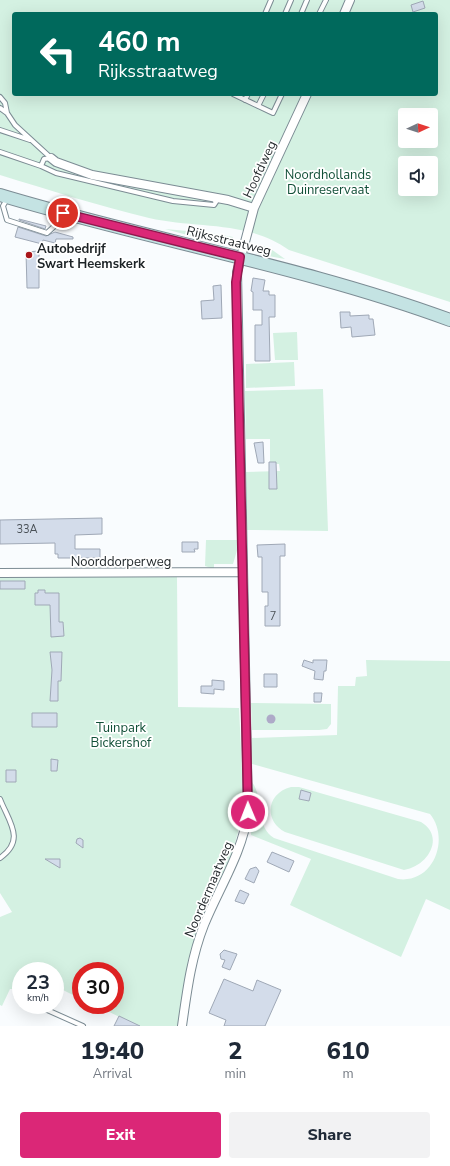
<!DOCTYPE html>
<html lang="en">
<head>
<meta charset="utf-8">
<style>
	:root { --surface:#fff; --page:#f2f2f3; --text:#1f2937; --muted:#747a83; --accent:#db2777 }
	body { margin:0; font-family:"Nunito Sans",sans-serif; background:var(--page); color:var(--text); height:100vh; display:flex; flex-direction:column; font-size:15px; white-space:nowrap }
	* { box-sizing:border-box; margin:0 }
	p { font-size:13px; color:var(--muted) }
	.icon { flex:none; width:22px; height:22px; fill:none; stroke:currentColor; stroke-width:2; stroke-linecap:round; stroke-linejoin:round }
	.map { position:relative; height:1026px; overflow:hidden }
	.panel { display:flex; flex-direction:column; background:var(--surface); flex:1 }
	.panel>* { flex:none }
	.guide { position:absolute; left:12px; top:12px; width:426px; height:84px; border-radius:4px; box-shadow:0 4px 16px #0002; background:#00695c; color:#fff; overflow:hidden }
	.needle { width:26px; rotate:86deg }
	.controls { position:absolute; left:398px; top:108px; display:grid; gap:8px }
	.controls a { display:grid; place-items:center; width:40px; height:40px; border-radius:4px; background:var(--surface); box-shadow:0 4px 16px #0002; font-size:20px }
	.speed { position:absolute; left:12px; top:962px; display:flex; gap:8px; font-size:20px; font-weight:700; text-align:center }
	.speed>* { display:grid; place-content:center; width:52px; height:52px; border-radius:50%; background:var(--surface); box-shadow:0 4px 16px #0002; line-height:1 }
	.speed small { font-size:10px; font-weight:400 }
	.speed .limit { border:6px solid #d22; background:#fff; color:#111 }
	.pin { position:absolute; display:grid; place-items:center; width:34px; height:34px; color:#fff; margin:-17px; border:2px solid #fff; border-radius:50%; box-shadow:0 1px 4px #0007 }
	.me { position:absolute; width:44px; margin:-22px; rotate:359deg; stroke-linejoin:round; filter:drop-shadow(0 0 3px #0008) }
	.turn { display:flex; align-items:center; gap:14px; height:84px; padding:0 20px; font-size:18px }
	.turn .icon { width:52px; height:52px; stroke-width:2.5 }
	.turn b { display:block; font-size:28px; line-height:34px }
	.eta { display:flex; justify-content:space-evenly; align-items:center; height:68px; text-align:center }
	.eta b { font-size:24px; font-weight:800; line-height:28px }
	.cta { display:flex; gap:8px; margin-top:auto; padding:8px 20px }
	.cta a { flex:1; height:46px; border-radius:4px; background:var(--accent); color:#fff; font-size:16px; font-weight:800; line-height:46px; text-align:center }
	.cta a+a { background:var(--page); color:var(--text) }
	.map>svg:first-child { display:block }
	.green { fill:#d4f1e2; fill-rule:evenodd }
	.water { fill:#aeaac8 }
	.building { fill:#d3dcea; stroke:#9fa8b6 }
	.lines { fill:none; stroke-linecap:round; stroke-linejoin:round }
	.lane-casing { stroke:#7c8c94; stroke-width:6 }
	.street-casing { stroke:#7c8c94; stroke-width:10 }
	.secondary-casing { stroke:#7c8c94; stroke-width:14 }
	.lane { stroke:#fff; stroke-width:4 }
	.street { stroke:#fff; stroke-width:8 }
	.secondary { stroke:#c4e3e3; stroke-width:12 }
	.route-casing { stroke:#8e194d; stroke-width:10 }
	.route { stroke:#db2777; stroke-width:7 }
	.poi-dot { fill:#a9161a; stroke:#fff; stroke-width:1.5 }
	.labels { text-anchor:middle; stroke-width:3.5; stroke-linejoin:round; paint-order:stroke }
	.number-label { font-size:11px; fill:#4a5157 }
	.street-label { font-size:13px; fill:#1d2326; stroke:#fff }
	.park-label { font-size:13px; fill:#125038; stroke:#fff }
	.poi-label { font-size:13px; font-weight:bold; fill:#1d2326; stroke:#fff; text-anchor:start }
</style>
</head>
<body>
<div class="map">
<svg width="450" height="1026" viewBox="0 0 450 1026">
	<rect width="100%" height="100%" fill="#f9fcfe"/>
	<path class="green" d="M0,0H450V302L289,250C247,220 197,229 149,218C99,206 49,190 0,175ZM14,14H436V94H14ZM405,115H431V141H405ZM405,163H431V189H405Z
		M165,229L210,233L233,237L230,242L221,244Z
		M253,245L268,247L285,259L257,254Z
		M297,332L298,360H275L273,333Z
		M294,362L295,386L246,388V364Z
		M323,389L328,531L247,530L246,472L280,471L279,464H270V439H246L245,391Z
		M206,540H237L238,547L233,564H214V569L205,566Z
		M68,577H177L178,707L239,708L244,810L231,858L186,978L178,1026H138L95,1005H115V971H81V999L55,986V971H21V981L18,989H10L2,1006L0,1005V917L12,912L0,893V578Z
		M366,660L450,661V910L426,899L401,957L290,905L311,859L251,835L252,782C264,798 255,827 274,838L398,879C434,884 450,838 430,814L252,764V738L337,735L338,686H355L356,677L367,676Z
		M251,703L331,704V724L327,729L319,730H252Z
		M291,787H299L421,822C445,836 429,866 404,870L285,832C263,820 267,793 291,787Z"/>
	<path class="water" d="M266.5 719a4.5 4.5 0 1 1 9 0a4.5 4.5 0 1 1-9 0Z"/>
	<path class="building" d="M423,1L425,8L413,12L411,5Z
		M19,219L46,226L45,229L19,220Z
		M18,227L46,236L55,232L73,237V239H56L55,243L43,240L42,244L15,237Z
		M39,251V288H27L26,252Z
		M253,278L265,280L263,291H269V295H275V317H269L270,361H255V325H262V310H253V292L251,291Z
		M221,285L222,318L202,319L201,301L214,300L213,286Z
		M340,312H350V316L369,315V319H373L375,335L352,337L351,327L341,328Z
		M263,442L264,463H258L254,443Z
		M269,462H276L277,489H269Z
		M102,518V534L75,535V549H100V558H58V554H55V543L0,544V520Z
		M182,542H198V549H194L195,552H182Z
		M285,544V556H280V626H265V606H268V592H262V557H258L257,545Z
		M0,581H25V589H0Z
		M38,590H45V593H59V622H63L64,636L51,637L50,605H35V593H38Z
		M50,652H62L61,681H58V701H50L52,670Z
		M304,660L313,663V660H327L326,671H324L323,680L314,679L315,671L302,666Z
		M264,674H277V687H264Z
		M212,680L224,681V690L214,689V694L201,693V686H212Z
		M314,693H322L321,702H314Z
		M32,713H57V727H32Z
		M51,759L58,760L57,771H51Z
		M6,770H16V782H6Z
		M301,790L311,793L309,801L299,799Z
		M80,838L83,840V848L76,843L77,839Z
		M272,852L294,861L289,872L267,862Z
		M45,859H60V868Z
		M256,867L259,871L254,883L245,879L250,869Z
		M240,890L249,894L244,904L235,901Z
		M224,950L237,954L230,970L222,967L225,960L221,959L220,954Z
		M224,979L253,991L257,980L281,990L265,1026H224L226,1020L209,1013Z
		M119,1016L140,1026H114Z"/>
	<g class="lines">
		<g class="lane-casing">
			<path id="lane" d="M265,14L271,0
				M285,14L291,0
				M301,14L307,0
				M319,14L326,0
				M233,94L273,113L282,94
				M0,97L5,103L7,113
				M245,100L248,94
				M258,106L264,94
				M0,108L7,113L15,125L51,158
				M0,130L30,140
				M0,152L41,166
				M51,158L44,159L41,166L56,173L173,201L214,205L216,202L213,198
				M7,199L3,206L7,220L47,233L60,221L62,214
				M0,799C9,822 26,840 0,858
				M17,996L21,998
				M36,1005L83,1026"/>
		</g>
		<g class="street-casing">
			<path id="street" d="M344,14L350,0
				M51,158L56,162L92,175L228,200L254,208
				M0,573L242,572
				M182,1026C187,991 191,958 204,925C219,888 243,852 248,812L237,272L254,208L307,94"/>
		</g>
		<g class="secondary-casing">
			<path id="secondary" d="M0,195C149,240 303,266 450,320"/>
		</g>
		<use href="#lane" class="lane"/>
		<use href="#street" class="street"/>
		<use href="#secondary" class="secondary"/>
	</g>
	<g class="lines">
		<g class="route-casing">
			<path id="route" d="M63,213L240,257L236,282L248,812"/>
		</g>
		<use href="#route" class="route"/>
	</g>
	<circle class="poi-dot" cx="29" cy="255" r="4"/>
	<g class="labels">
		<g class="number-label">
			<text x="27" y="533">33A</text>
			<text x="273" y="620">7</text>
		</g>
		<g class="street-label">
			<text transform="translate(259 169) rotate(-65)" y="5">Hoofdweg</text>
			<text transform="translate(229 240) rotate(14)" y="5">Rijksstraatweg</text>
			<text x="121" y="566">Noorddorperweg</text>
			<text transform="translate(208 889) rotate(-67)" y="5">Noordermaatweg</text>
		</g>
		<g class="park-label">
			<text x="328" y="179">Noordhollands<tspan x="328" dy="15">Duinreservaat</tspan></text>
			<text x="121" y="732">Tuinpark<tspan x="121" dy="15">Bickershof</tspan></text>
		</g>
		<g class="poi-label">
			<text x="37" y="253">Autobedrijf<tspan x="37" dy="15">Swart Heemskerk</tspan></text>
		</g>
	</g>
</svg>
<div class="controls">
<a><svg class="needle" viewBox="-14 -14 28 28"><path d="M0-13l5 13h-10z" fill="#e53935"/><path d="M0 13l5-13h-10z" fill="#747a83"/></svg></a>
<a><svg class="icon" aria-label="sound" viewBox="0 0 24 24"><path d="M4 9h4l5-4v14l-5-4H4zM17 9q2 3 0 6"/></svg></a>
</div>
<div class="speed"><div>23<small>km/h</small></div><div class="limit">30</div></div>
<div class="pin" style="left:63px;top:213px;background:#d93025"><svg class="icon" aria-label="arrive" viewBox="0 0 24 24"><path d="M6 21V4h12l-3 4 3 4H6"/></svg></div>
<svg class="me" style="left:248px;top:812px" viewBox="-20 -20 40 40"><circle r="17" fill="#db2777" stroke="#fff" stroke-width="3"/><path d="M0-11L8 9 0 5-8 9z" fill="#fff"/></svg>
<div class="guide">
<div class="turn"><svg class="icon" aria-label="left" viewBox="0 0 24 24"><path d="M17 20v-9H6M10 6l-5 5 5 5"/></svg><div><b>460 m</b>Rijksstraatweg</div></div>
</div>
</div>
<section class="panel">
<div class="eta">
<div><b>19:40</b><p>Arrival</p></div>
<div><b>2</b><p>min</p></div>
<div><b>610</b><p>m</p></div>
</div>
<div class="cta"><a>Exit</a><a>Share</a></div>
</section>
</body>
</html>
